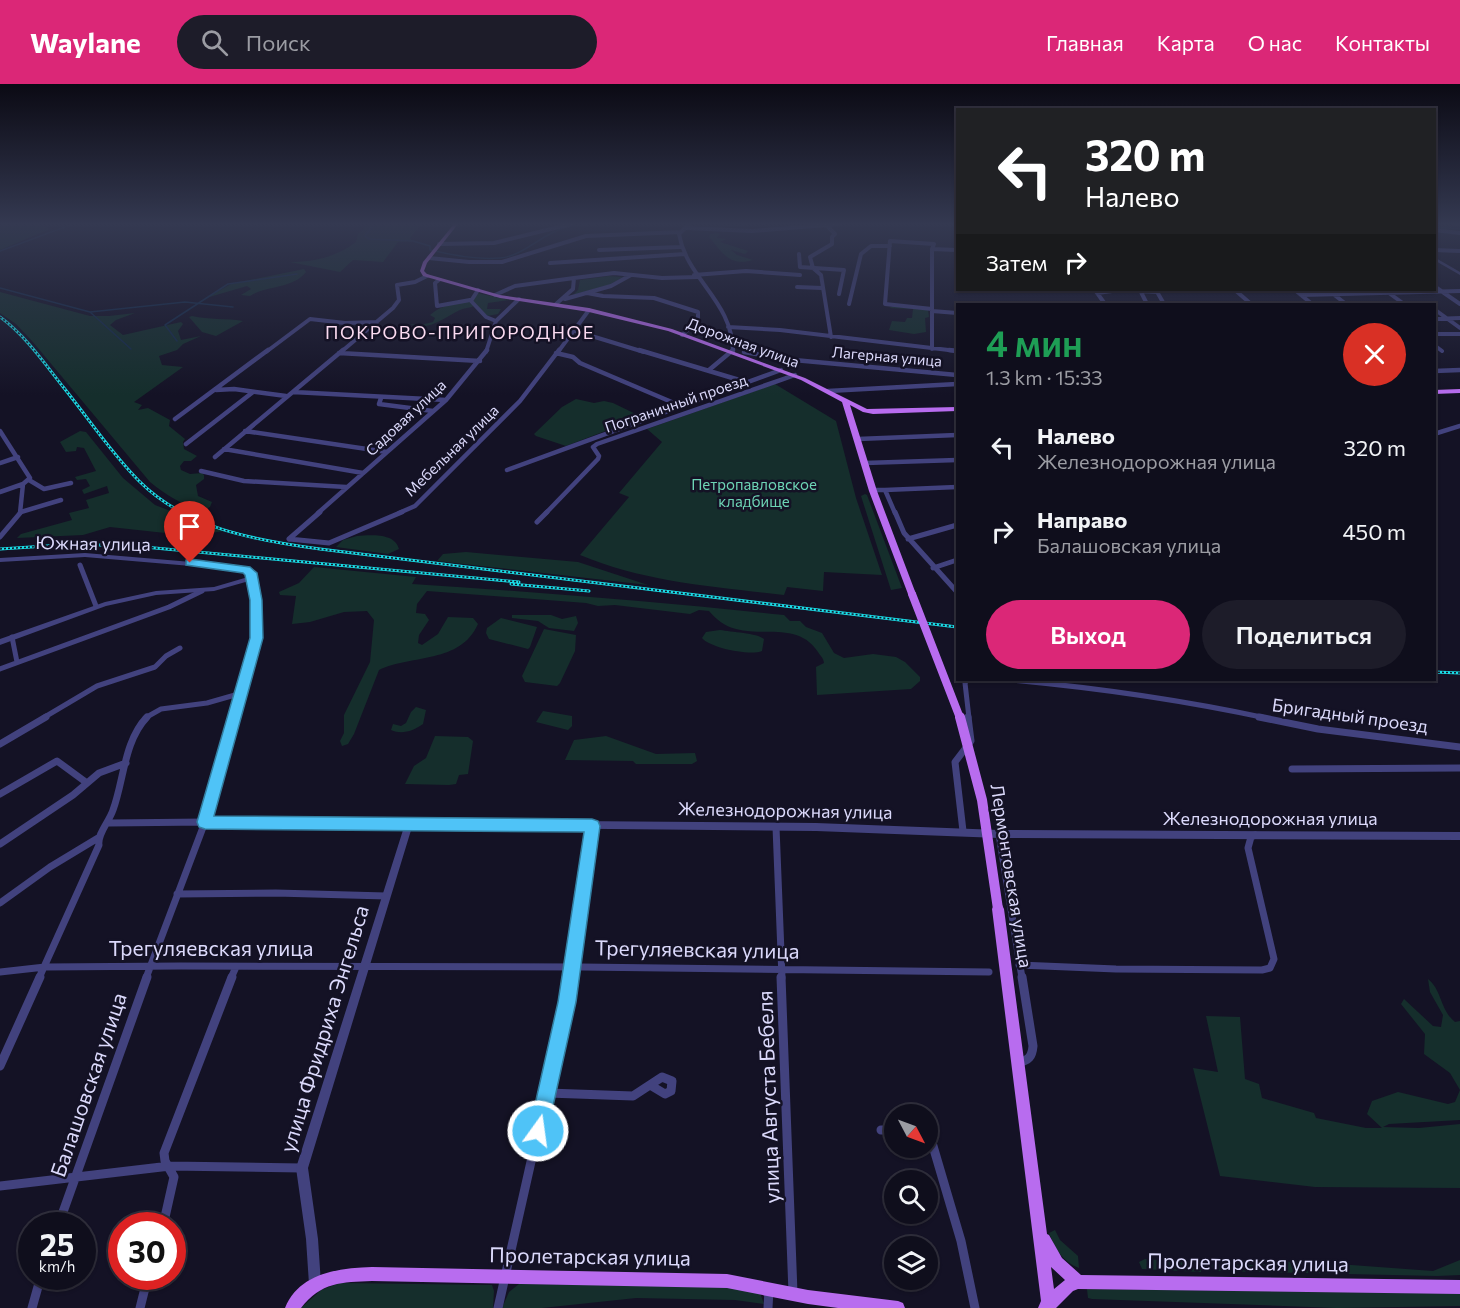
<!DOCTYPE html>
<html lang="ru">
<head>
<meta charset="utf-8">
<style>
	:root { --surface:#0f0e1c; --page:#1d1c29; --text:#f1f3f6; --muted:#9b9ca3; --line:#2f2e3b; --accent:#db2777 }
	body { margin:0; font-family:Commissioner,sans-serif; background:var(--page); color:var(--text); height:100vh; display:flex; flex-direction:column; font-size:22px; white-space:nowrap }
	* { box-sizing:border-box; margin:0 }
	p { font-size:20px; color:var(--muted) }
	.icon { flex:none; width:33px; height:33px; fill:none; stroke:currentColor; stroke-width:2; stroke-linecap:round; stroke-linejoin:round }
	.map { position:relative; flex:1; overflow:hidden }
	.drawer { position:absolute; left:956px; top:219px; width:480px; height:378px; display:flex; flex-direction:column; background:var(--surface); border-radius:0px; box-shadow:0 2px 4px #0004,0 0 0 2px var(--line) }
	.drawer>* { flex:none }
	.top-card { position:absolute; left:956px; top:24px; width:480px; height:183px; border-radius:0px; box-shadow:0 2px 4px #0004,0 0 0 2px var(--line); background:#202124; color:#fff; overflow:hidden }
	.needle { width:39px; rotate:131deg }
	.buttons { position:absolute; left:884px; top:1020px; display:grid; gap:12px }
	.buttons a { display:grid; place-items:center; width:54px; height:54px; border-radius:50%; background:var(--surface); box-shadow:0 2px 4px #0004,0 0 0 2px var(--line); font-size:30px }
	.speed { position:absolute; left:18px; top:1128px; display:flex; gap:12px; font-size:30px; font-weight:700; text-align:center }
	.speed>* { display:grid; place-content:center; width:78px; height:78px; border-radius:50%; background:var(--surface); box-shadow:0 2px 4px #0004,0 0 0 2px var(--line); line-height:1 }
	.speed small { font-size:15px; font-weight:400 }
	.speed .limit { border:9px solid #d22; background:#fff; color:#111 }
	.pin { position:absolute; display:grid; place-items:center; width:51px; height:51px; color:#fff; margin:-62px -26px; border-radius:50% 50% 50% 0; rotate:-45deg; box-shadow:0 0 6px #0007 }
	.pin .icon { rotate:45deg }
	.me { position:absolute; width:66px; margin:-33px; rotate:14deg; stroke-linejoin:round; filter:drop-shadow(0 0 4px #0008) }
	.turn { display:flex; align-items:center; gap:21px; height:126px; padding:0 30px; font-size:27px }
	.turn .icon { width:78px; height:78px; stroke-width:2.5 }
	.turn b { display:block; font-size:42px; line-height:51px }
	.then { display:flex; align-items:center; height:57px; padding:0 30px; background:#0003; gap:12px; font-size:22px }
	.round { display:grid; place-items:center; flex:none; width:63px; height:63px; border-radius:32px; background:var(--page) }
	.head { display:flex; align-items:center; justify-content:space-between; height:102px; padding:0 30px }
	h1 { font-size:36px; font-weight:600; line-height:45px; color:#1e9e55 }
	.action { display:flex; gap:12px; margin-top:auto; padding:12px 30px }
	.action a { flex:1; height:69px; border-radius:36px; background:var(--accent); color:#fff; font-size:24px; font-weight:600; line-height:69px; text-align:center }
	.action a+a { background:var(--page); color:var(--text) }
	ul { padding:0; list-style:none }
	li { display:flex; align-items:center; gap:18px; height:84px; padding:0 30px }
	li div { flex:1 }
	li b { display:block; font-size:22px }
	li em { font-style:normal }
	header { display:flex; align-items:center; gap:36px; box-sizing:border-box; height:84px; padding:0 30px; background:var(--accent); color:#fff }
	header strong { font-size:28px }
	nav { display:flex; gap:33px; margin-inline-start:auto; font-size:21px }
	.search { width:420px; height:54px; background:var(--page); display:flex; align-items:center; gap:15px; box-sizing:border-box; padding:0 21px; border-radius:33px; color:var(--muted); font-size:22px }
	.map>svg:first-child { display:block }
	.green { fill:#152e2c }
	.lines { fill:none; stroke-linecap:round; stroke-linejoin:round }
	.stream { stroke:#162c4a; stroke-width:1.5 }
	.minor-far4 { stroke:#42427e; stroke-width:4 }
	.minor-far3 { stroke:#42427e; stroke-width:4.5 }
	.minor-far2 { stroke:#42427e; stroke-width:5 }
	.minor-far1 { stroke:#42427e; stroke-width:7 }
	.minor { stroke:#42427e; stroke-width:9 }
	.tertiary { fill:#42427e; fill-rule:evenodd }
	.primary { fill:#b86cef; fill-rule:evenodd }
	.rail-casing { stroke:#1adce6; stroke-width:3 }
	.rail { stroke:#141225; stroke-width:1.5; stroke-dasharray:2; stroke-linecap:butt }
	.primary-bridge-far1 { stroke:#b86cef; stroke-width:8 }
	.primary-bridge { stroke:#b86cef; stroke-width:10 }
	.route { fill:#4fc3f7; stroke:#337fa1; stroke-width:1.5 }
	.labels { text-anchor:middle; stroke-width:5; stroke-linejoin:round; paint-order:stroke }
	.far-street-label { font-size:15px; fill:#dbd9fb; stroke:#141225 }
	.far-park-label { font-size:15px; fill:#6dd4b5; stroke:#141225 }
	.far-quarter-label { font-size:18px; letter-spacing:1.5px; fill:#fbdbf1; stroke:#141225 }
	.street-label { font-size:18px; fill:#dbd9fb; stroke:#141225 }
	.near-street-label { font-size:21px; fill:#dbd9fb; stroke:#141225 }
</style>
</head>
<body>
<header>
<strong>Waylane</strong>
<div class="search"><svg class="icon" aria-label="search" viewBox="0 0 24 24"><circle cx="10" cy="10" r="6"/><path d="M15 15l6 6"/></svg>Поиск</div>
<nav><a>Главная</a><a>Карта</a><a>О нас</a><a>Контакты</a></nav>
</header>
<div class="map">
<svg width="1460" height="1224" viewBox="0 0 1460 1224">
	<rect width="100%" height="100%" fill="#141225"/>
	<path class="green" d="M0,140H38L50,145L0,166Z
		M368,140H421L410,154L412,157L398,158L383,178L353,176L340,188L290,178C314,178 336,173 356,158L358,150Z
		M717,149L720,150L717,154L726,155L720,158L748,167L745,170L731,166L737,171L753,176C729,183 722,168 709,153L710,150Z
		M304,185L306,188C293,205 267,201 250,212L241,211L251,205L247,202L206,214L231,200Z
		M609,192L623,193L609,201L573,211L578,206L580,196Z
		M0,208L90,232H109L135,229L116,236L110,241L123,251L181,238L183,240L178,247L181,256L201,252L183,260L177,266L159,272L162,281L183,283L134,318L142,321L138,326L148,324L170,336L169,342L185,355L183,358L184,365L197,372L191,377H184L180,382L181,386L190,390L202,389L204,391V395L196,401L198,412L212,418L210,423L202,427C182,420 167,412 150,398L32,257L16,240L0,229Z
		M477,209L509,216L488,219L487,225H501L498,230L487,232L473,217Z
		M468,217L474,222C470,224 464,224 460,226C447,232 427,249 410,240L420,241L433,238L435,234L430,231C441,221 454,220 468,217Z
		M894,222L928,226L929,233L925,234L926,248L914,250L889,246L892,237L905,238L907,234H912L913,225L889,224Z
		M192,232C209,236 226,234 243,237L216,252L202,248L189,233Z
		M775,300L836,337L856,414L882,491L824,488L823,507L787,503L784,511C716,503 644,498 580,471L629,413L619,409L662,358L647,345Z
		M576,315L594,319L604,317L613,319L642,333L566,362L536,352L534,350L562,323Z
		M80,347L86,348L123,394L155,421L223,447L212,449L211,445L193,452L110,443L83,451L17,454L21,450L72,436L69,429L89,424L86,416L109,409L107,402L84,410L82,406L90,402L86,395L77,396L75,393L96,387L84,364L77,363L76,367L66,368L60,358Z
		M865,410L867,411L902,504L891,506L861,412Z
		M357,452C371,451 395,449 399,465L388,470L336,463L343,456Z
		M466,468L578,478L648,501L437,477L443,470Z
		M314,483L416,493L412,500C536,508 660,518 784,531L790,537H800L806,543L822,549L834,569L844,574L873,570L896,573L905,578L920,593V597L911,605L817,611L816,583L824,579C823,573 821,573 818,568C798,538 765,553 736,545C724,542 717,536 709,527L699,526L690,530L615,521L598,522L586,519L427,507L417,520L416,529L425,530L429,536L419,551L418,559L422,561L438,550L448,533L473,534L478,540C460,580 413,570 379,586L354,650L348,660L342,662L340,657L344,649V631L370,578L374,536L367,527L344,528L310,538L292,540L296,512L280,511L279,508L299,499Z
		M512,531H551L562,535L576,532L578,539L574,547L549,544L538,537L512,534Z
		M501,534L537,543L530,563L528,565L489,555L486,549L487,544Z
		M544,545L576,551L575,567L560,599L557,602L525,598L522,592Z
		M720,546C731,548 757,549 764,555L762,567C750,572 710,564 702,554L706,548Z
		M416,623L426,626L423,640C413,647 402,651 391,646L393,640L401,642L406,639L411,628Z
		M543,627L572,632V642L568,646L536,638Z
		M435,652L468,653L473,657L468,690L459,691L456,700L449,701L405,700L414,682L426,674Z
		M606,652L656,670L695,669L697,677L692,680H636L633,677L565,676L574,656Z
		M1428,895C1442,906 1440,926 1455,938L1460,937V1036L1389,1040L1383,1043L1419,1044L1460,1040V1104L1315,1103L1220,1092L1193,984L1218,988L1206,932L1240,933L1245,995L1259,1000L1262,1014L1314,1029L1316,1034L1366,1044H1382L1367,1030L1372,1017L1398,1008L1448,1020L1455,1018L1460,1006L1450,989L1424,970L1425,950L1401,920L1404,915L1433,942L1441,943L1443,931L1430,908Z
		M1055,1146L1060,1156L1078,1172L1079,1184C1063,1178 1055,1165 1049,1149Z
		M1145,1175L1202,1179L1201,1188L1142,1185L1139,1178Z
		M1460,1176V1191L1437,1192L1215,1187L1209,1180L1252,1181L1297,1177L1433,1187Z
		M340,1199L492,1201L494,1207L493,1224H301L321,1206Z
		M519,1200L736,1203L760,1209L764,1220L735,1216L636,1214L542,1224H502L509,1208Z
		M1087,1205L1460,1209V1222L1337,1224L1092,1215L1088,1214Z"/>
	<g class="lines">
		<path class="stream" d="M374,140L365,152L369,155L413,157L430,162V166C453,171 476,176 500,174C524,172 542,149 567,143C578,140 592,141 604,140
			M719,140L733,142L746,140
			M1434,143L1460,145
			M0,167L73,140
			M0,204L90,228L185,218L233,223
			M90,228L131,265
			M177,257L165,241L228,200L297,190"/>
		<path class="minor-far4" d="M689,140L679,150C687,196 733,217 733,268
			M1456,140H1460
			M826,141L840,140
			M687,144L752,147L826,141L835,150L832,153V160L810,173L813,184L821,191L831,253
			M1434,146L1460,149
			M439,160L494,159L571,140
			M932,165L957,166
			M932,165L934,160L890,157L885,220L932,225
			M932,165V265
			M599,166L681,163
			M1434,166L1460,167
			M799,170L800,183L844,186L839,210
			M429,174L469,178H502L586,152L681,148
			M550,179L685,170
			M694,191L746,187L800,191
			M439,196L435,199L437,222L470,216
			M1434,202L1460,220
			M797,203L822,204
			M478,206L471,217L486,233L496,237
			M1095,206L1105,220
			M1140,206L1147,220
			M1156,206L1164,220
			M1235,206L1251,220
			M1295,206L1312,220
			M1328,206L1346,220
			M587,209L603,212L654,214L698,228V237L682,251
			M1097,209L1120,206L1157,208
			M1389,209L1404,220
			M495,211L515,202L574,194
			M1301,211L1460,207
			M565,215L611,202L631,191
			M556,220L573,205L574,194L614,189L662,194L697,193
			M849,220L861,170L871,162H890
			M1434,225L1460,244
			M932,227L957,229
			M1434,235L1460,234
			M728,243L780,246L957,267
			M572,246L644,268
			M1434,250H1460
			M1434,261L1442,267
			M266,268L310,235L345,239L377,238
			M341,268L393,224L399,216L397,201L415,198L427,192
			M486,268L496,237L519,215
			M558,268L589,226"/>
		<path class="minor-far3" d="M639,266L746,298
			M949,266L957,267
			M744,268L794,276L957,291
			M339,269L480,277
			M556,269L573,273L580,279L681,322
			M709,286L733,266
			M1434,287L1460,286
			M216,306L234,305L286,312
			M828,307L957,300
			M293,308L446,316
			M381,314L379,320L433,327
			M175,335L268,266
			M0,347L30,394L23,400L20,429
			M245,347L387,368
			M1434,350L1460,342
			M858,355L957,351
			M186,360L253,308
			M224,365L363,389
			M215,373L343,266
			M0,379L18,373
			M865,379L957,376
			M507,386L781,286
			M201,387L244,397L346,403
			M29,396L44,405L71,399
			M873,406H885L895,429
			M885,406L957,403
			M0,408L23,400
			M21,428L61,416
			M318,429L446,316L487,266
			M399,429L415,422L520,317L559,266
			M546,429L598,375L599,372L593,363L597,360L795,291"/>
		<path class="minor-far2" d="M895,428L904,449L957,508
			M537,438L547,428
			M0,453L21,428
			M289,455L329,459L402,428
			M289,455L320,428
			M908,455L957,441
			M80,481L96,522
			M933,484L957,476
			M12,553L17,578
			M0,585L169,523L202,507
			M967,596L965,599L969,634
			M1012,596C1098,604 1182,616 1266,634
			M43,634L97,602L155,583L166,572L180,564
			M145,634L161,625L207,619L242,609"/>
		<path class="minor-far1" d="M1259,633L1318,645L1460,663
			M0,660L46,633
			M1292,685L1460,684
			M0,710L57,677L87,699
			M109,739L205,738L146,894
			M776,743L782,894
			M963,747L955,678L971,657L968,633
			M999,750L1022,894
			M0,760L73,711L99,689L126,679
			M177,810L276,809L386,812
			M0,819L50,783L98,754
			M1019,881L1116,885L1262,886L1270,884L1274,875L1248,764L1251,753L1255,751
			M0,888L45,883L180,882L582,883L989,888
			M39,894L99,761C97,750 109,738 113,726C124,696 124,657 147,633
			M231,894L236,883
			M570,894L592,742"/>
		<path class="minor" d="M781,893L793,1209
			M1018,979C1029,976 1032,973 1033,962L1022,893
			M0,982L40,893
			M548,1009L633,1012L662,993L672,997L671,1007L665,1010L650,1001
			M881,1046H894
			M927,1049L933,1062L961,1157L975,1224
			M0,1102L170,1082L302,1084
			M58,1142L147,893
			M163,1142L174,1093L165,1077L164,1069L232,893
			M32,1224L41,1192
			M140,1224L148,1192
			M498,1224L567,918L571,893
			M768,1224L769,1205"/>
		<path class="tertiary" d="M1434,173L1460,188V191L1434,176Z
			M85,469L239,482L253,487L254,489L259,516L261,554L210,734L816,739L999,746L1460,748V756L999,754L816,747L412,743L308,1084L318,1155L321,1200L319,1204L315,1206L311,1204L309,1200L306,1155L296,1084L404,743L205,742L202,741L201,738L253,554V516L249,497L214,507L156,511L106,522L0,561V555L105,518L156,507L214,503L248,493V490L238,486L85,473L0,478V474Z"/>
		<path class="primary" d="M454,140H458L427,179L424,187L427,190L500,211L589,224L672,245L805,294L867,325L957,323V327L873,330L863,328L850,321L877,407L916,510L915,512H909L908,510L869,407L842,318L801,296L668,247L589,228L500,214L423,192L420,187L423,178Z
			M1460,305V309L1434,310V306Z
			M998,820L1002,821L1004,825L1047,1150L1049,1151L1062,1174L1081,1191L1460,1196V1210L1078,1205L1073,1207L1056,1224H1038L1041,1217L992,825L994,821ZM1051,1183L1065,1196L1054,1205Z
			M372,1183L727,1190L808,1206L898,1217L903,1219L905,1224H838L808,1220L727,1204L372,1197C342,1198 321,1198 301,1224H285C299,1189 339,1184 372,1183Z"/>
		<g class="rail-casing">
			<path id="rail" d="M0,233C25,251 45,280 64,304C89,335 111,369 139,397C187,445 255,456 320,465L957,543
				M0,465L62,461H123L519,498
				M511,500L589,507
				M1434,588L1460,589"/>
		</g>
		<use href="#rail" class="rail"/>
		<path class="primary-bridge-far1" d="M912,510L960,634"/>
		<path class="primary-bridge" d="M960,633L982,716L998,825"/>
	</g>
	<linearGradient id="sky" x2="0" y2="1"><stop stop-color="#0b0a14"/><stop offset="0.45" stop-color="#343951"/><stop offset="1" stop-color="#343951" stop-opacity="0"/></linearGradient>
	<rect width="1460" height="311" fill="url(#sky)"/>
	<path class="route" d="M190,475L250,483L257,489L262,516L263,554L214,732L592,735L598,737L600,742L576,918L546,1054L538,1057L531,1054L529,1047L558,918L584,748L205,745L199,743L197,738L250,554V516L245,491L243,489L186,481V476Z"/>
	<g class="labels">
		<g class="far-street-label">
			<text transform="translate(743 259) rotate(20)" y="5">Дорожная улица</text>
			<text transform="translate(887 273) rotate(5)" y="5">Лагерная улица</text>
			<text transform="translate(676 320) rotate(-19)" y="5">Пограничный проезд</text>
			<text transform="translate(406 334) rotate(-43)" y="5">Садовая улица</text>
			<text transform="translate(452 367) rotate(-44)" y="5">Мебельная улица</text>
		</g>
		<g class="far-park-label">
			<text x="754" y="406">Петропавловское<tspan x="754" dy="17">кладбище</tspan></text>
		</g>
		<g class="far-quarter-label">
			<text x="460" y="255">ПОКРОВО-ПРИГОРОДНОЕ</text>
		</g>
		<g class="street-label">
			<text transform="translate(93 460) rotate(1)" y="6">Южная улица</text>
			<text transform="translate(1350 632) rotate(8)" y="6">Бригадный проезд</text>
			<text transform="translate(785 727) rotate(1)" y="6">Железнодорожная улица</text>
			<text x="1270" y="741">Железнодорожная улица</text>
			<text transform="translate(1011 792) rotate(81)" y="6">Лермонтовская улица</text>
		</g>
		<g class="near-street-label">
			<text x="211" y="872">Трегуляевская улица</text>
			<text transform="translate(697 866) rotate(1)" y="7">Трегуляевская улица</text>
			<text transform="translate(325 945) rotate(-73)" y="7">улица Фридриха Энгельса</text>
			<text transform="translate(89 1001) rotate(-71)" y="7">Балашовская улица</text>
			<text transform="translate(769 1013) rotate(-92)" y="7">улица Августа Бебеля</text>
			<text transform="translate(590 1173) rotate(1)" y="7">Пролетарская улица</text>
			<text transform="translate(1248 1179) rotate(1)" y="7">Пролетарская улица</text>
		</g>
	</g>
</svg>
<div class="buttons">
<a><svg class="needle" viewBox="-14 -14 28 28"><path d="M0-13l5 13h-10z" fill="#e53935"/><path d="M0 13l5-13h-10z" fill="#9b9ca3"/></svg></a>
<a><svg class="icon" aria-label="search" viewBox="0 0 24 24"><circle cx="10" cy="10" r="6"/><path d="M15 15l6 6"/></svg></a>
<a><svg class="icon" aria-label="layers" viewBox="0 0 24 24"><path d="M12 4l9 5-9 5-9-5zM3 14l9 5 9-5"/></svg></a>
</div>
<div class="speed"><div>25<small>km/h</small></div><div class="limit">30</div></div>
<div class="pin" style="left:190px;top:479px;background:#d93025"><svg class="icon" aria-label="arrive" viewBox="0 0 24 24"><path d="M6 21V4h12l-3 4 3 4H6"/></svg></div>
<svg class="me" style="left:538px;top:1047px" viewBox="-20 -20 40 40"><circle r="17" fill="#4fc3f7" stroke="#fff" stroke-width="3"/><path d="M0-11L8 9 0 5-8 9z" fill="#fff"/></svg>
<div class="top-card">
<div class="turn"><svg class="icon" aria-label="left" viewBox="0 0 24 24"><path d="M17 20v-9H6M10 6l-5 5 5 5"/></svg><div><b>320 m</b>Налево</div></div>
<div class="then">Затем<svg class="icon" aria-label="right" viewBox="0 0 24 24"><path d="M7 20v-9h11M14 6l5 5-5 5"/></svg></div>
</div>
<section class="drawer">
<div class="head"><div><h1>4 мин</h1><p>1.3 km · 15:33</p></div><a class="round" style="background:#d93025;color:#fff"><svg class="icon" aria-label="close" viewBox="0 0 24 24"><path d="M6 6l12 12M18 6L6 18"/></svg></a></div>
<ul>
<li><svg class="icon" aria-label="left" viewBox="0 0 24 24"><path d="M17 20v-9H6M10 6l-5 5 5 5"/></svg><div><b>Налево</b><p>Железнодорожная улица</p></div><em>320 m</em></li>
<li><svg class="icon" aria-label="right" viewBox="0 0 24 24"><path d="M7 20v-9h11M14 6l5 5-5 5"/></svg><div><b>Направо</b><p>Балашовская улица</p></div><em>450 m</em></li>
</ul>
<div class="action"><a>Выход</a><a>Поделиться</a></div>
</section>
</div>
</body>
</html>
